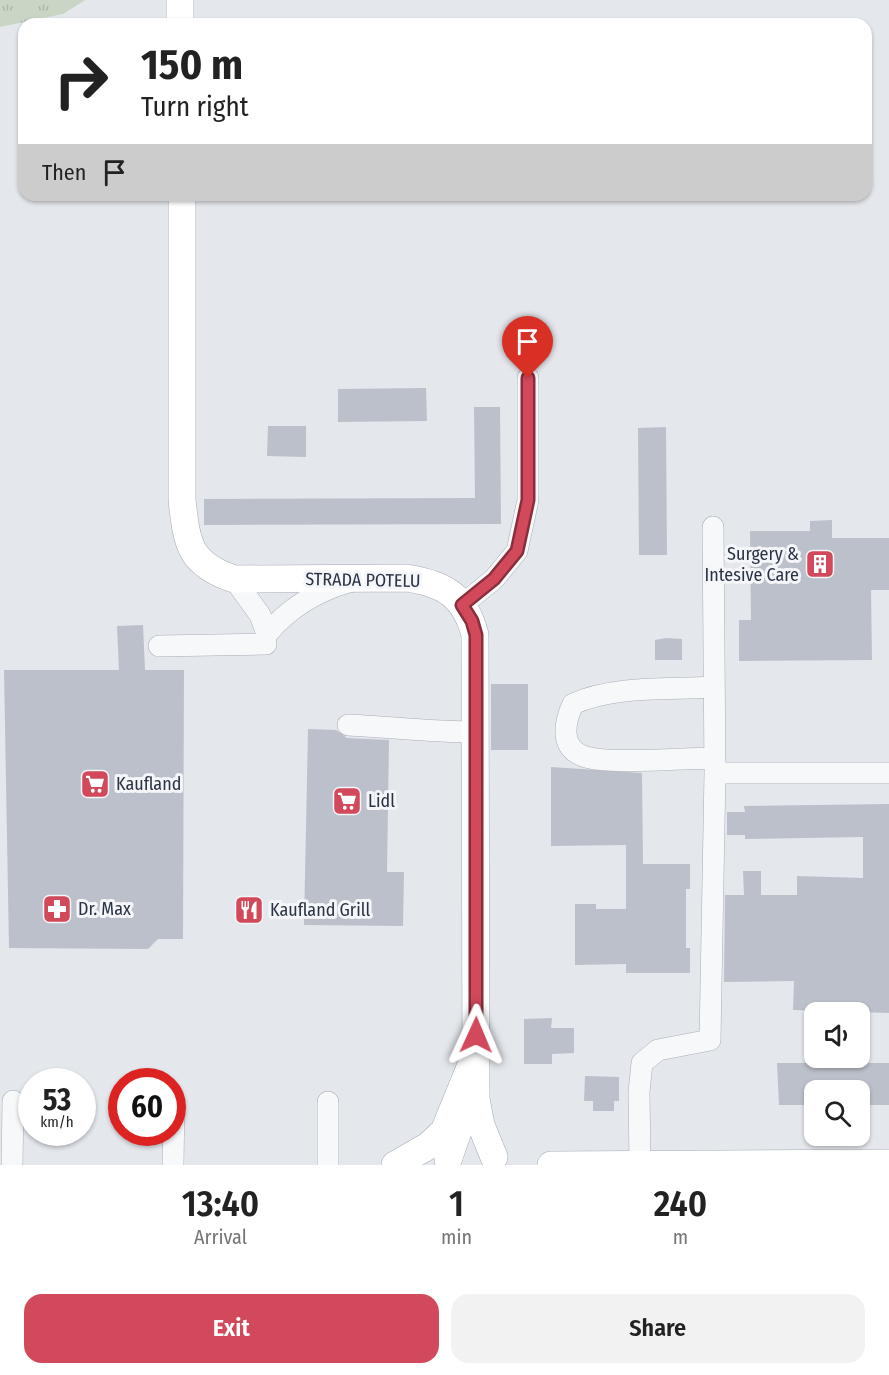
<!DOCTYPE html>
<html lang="en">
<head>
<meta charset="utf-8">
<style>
	:root { --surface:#fff; --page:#f2f2f2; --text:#222; --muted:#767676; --accent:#d1495b }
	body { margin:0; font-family:"Fira Sans Condensed",sans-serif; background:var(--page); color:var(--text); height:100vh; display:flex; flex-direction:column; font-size:22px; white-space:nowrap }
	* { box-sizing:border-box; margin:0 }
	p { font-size:20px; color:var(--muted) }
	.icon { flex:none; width:33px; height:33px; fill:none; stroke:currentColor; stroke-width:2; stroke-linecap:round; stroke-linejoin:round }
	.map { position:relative; height:1165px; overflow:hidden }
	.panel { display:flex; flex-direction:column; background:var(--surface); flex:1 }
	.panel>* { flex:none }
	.hud { position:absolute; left:18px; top:18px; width:854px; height:183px; border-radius:18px; box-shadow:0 2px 4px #0004; background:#fff; color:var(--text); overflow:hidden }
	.buttons { position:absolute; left:804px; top:1002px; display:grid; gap:12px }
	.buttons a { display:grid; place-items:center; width:66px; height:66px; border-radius:12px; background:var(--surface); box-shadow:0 2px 4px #0004; font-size:30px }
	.speed { position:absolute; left:18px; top:1068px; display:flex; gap:12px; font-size:30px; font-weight:700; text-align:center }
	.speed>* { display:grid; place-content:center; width:78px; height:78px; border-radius:50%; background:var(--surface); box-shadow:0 2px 4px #0004; line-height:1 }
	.speed small { font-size:15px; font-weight:400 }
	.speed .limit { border:9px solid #d22; background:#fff; color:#111 }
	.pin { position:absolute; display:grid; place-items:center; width:51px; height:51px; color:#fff; margin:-62px -26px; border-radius:50% 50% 50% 0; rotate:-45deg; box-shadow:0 0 6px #0007 }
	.pin .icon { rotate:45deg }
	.me { position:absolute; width:66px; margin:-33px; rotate:1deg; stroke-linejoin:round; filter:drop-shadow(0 0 4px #0008) }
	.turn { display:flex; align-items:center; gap:21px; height:126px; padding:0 24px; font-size:27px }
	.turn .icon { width:78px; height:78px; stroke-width:2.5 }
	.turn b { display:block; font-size:42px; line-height:51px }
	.then { display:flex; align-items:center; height:57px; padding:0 24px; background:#0003; gap:12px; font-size:22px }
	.eta { display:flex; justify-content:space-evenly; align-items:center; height:102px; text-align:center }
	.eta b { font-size:36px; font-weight:600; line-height:42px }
	.button { display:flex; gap:12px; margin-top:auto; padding:12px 24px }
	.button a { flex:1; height:69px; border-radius:18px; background:var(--accent); color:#fff; font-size:24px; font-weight:600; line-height:69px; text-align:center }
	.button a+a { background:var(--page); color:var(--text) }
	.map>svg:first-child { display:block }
	.grass { fill:url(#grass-tufts) }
	.building { fill:#bbc0ca }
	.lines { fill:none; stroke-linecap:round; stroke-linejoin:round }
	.minor-casing { stroke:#a9aeb7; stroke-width:22 }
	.major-casing { stroke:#a3abb8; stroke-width:28 }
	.minor { stroke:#f7f8fa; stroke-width:21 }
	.major { stroke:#fff; stroke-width:27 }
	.route-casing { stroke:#882f3b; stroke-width:15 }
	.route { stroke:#d1495b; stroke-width:10 }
	.labels { text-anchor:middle; stroke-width:6; stroke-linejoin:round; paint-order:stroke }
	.poi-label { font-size:18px; fill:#2b3445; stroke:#f4f6f9; text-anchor:start }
	.street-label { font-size:18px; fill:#2b3445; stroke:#f4f6f9 }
</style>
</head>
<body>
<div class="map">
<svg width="889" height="1165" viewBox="0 0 889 1165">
	<defs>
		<pattern id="grass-tufts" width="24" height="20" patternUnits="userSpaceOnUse" patternTransform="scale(1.5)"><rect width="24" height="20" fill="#c9d6c5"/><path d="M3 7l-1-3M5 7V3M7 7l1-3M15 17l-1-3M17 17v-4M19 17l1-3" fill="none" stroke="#adb8ab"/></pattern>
	</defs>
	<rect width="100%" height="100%" fill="#e4e7ec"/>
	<path class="grass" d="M0,0H85L63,14L0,27Z"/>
	<path class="building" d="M426,388L427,421L338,422V389Z
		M474,407H500L501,524L204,525V499L475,498Z
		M268,426H306V457L267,456Z
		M666,427L667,555H639L638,428Z
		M832,520V538H889V590H871L872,660L739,661V620H751L750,531H810V521Z
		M143,625L145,670H184L183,939H158L148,949L9,948L4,670H119L117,626Z
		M666,638L682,639V660H655V640Z
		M491,684H528V750H491Z
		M308,729L336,730L347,738L389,740L387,872H404L403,926L304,925Z
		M551,767L642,773L643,864H690V889H686V948H690V973H626V964L575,965V904H596V909H626V845L551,846Z
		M889,804V1013L793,1010L794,981L724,982L725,895H744L743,871H761V895H797V876L863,878V837L745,839V835H727V812H745L744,806Z
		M552,1018L551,1028H574V1053L552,1054V1064H524V1019Z
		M777,1063H889V1105H860V1090H814V1105H779Z
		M585,1076L619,1077V1101H614V1111H593V1101H584Z"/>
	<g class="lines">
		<g class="minor-casing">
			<path id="minor" d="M234,579L260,615L267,634
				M462,605L494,579L517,551L528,500V378
				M267,634C288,609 317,591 349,582
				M159,646L266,644
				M714,687C668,690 615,685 573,704C565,721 559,747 583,756C605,765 686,758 714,758
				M348,725C390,727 432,732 475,732
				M715,773H889
				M328,1102V1165
				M640,1163L639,1092L642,1063L658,1050L710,1040L715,773L713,527
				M12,1165L13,1101
				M173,1165L174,1102"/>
		</g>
		<g class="major-casing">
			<path id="major" d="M180,0V24
				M182,195V500C187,544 189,564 234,579L407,578C445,584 465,596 475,635L476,1099L481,1125L494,1157
				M448,1160L464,1114
				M395,1165L428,1146L444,1131L471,1065
				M551,1165L889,1163"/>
		</g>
		<use href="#minor" class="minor"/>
		<use href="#major" class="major"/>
	</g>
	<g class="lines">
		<g class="route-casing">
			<path id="route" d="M476,1035V635L472,621L462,605L494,579L517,551L528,500V378"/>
		</g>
		<use href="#route" class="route"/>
	</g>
	<defs>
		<g id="building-square" transform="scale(1.5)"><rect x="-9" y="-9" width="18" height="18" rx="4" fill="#d1495b" stroke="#f4f6f9"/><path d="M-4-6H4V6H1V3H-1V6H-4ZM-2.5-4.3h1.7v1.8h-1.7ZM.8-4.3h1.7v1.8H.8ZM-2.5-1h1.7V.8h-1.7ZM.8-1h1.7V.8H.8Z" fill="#fff"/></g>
		<g id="supermarket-square" transform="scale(1.5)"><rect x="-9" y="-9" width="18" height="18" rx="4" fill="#d1495b" stroke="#f4f6f9"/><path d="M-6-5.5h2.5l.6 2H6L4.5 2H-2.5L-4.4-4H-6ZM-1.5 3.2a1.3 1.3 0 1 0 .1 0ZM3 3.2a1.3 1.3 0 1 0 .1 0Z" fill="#fff"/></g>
		<g id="pharmacy-square" transform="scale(1.5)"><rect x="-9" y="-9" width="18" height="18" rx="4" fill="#d1495b" stroke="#f4f6f9"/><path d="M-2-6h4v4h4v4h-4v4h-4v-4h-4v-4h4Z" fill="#fff"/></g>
		<g id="restaurant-square" transform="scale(1.5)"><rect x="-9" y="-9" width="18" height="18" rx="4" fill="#d1495b" stroke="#f4f6f9"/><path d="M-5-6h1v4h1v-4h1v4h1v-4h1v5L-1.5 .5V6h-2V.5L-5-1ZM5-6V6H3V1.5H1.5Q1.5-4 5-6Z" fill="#fff"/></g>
	</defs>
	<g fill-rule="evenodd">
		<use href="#building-square" x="820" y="564"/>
		<use href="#supermarket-square" x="95" y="784"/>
		<use href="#supermarket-square" x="347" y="801"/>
		<use href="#pharmacy-square" x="57" y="909"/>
		<use href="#restaurant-square" x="249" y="910"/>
	</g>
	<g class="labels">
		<g class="poi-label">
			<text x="799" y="560" text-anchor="end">Surgery &amp;<tspan x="799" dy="21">Intesive Care</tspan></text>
			<text x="116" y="790">Kaufland</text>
			<text x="368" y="807">Lidl</text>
			<text x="78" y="915">Dr. Max</text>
			<text x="270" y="916">Kaufland Grill</text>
		</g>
		<g class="street-label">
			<text transform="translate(363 580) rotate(1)" y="6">STRADA POTELU</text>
		</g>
	</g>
</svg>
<div class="buttons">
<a><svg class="icon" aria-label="sound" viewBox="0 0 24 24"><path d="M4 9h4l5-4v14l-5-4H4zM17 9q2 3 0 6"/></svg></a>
<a><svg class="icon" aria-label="search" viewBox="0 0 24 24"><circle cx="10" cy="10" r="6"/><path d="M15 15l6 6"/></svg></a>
</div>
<div class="speed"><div>53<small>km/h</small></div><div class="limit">60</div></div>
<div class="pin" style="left:528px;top:378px;background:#d93025"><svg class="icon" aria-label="arrive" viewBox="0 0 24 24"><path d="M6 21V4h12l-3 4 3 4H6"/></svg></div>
<svg class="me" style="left:476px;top:1035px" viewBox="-20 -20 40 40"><path d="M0-17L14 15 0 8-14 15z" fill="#d1495b" stroke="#fff" stroke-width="4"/></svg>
<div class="hud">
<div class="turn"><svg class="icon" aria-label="right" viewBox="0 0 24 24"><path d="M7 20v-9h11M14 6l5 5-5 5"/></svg><div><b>150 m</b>Turn right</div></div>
<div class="then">Then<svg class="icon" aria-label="arrive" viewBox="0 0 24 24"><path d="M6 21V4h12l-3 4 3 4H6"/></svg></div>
</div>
</div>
<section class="panel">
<div class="eta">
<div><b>13:40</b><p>Arrival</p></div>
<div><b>1</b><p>min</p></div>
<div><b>240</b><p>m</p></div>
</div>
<div class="button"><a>Exit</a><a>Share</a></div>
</section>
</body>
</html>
